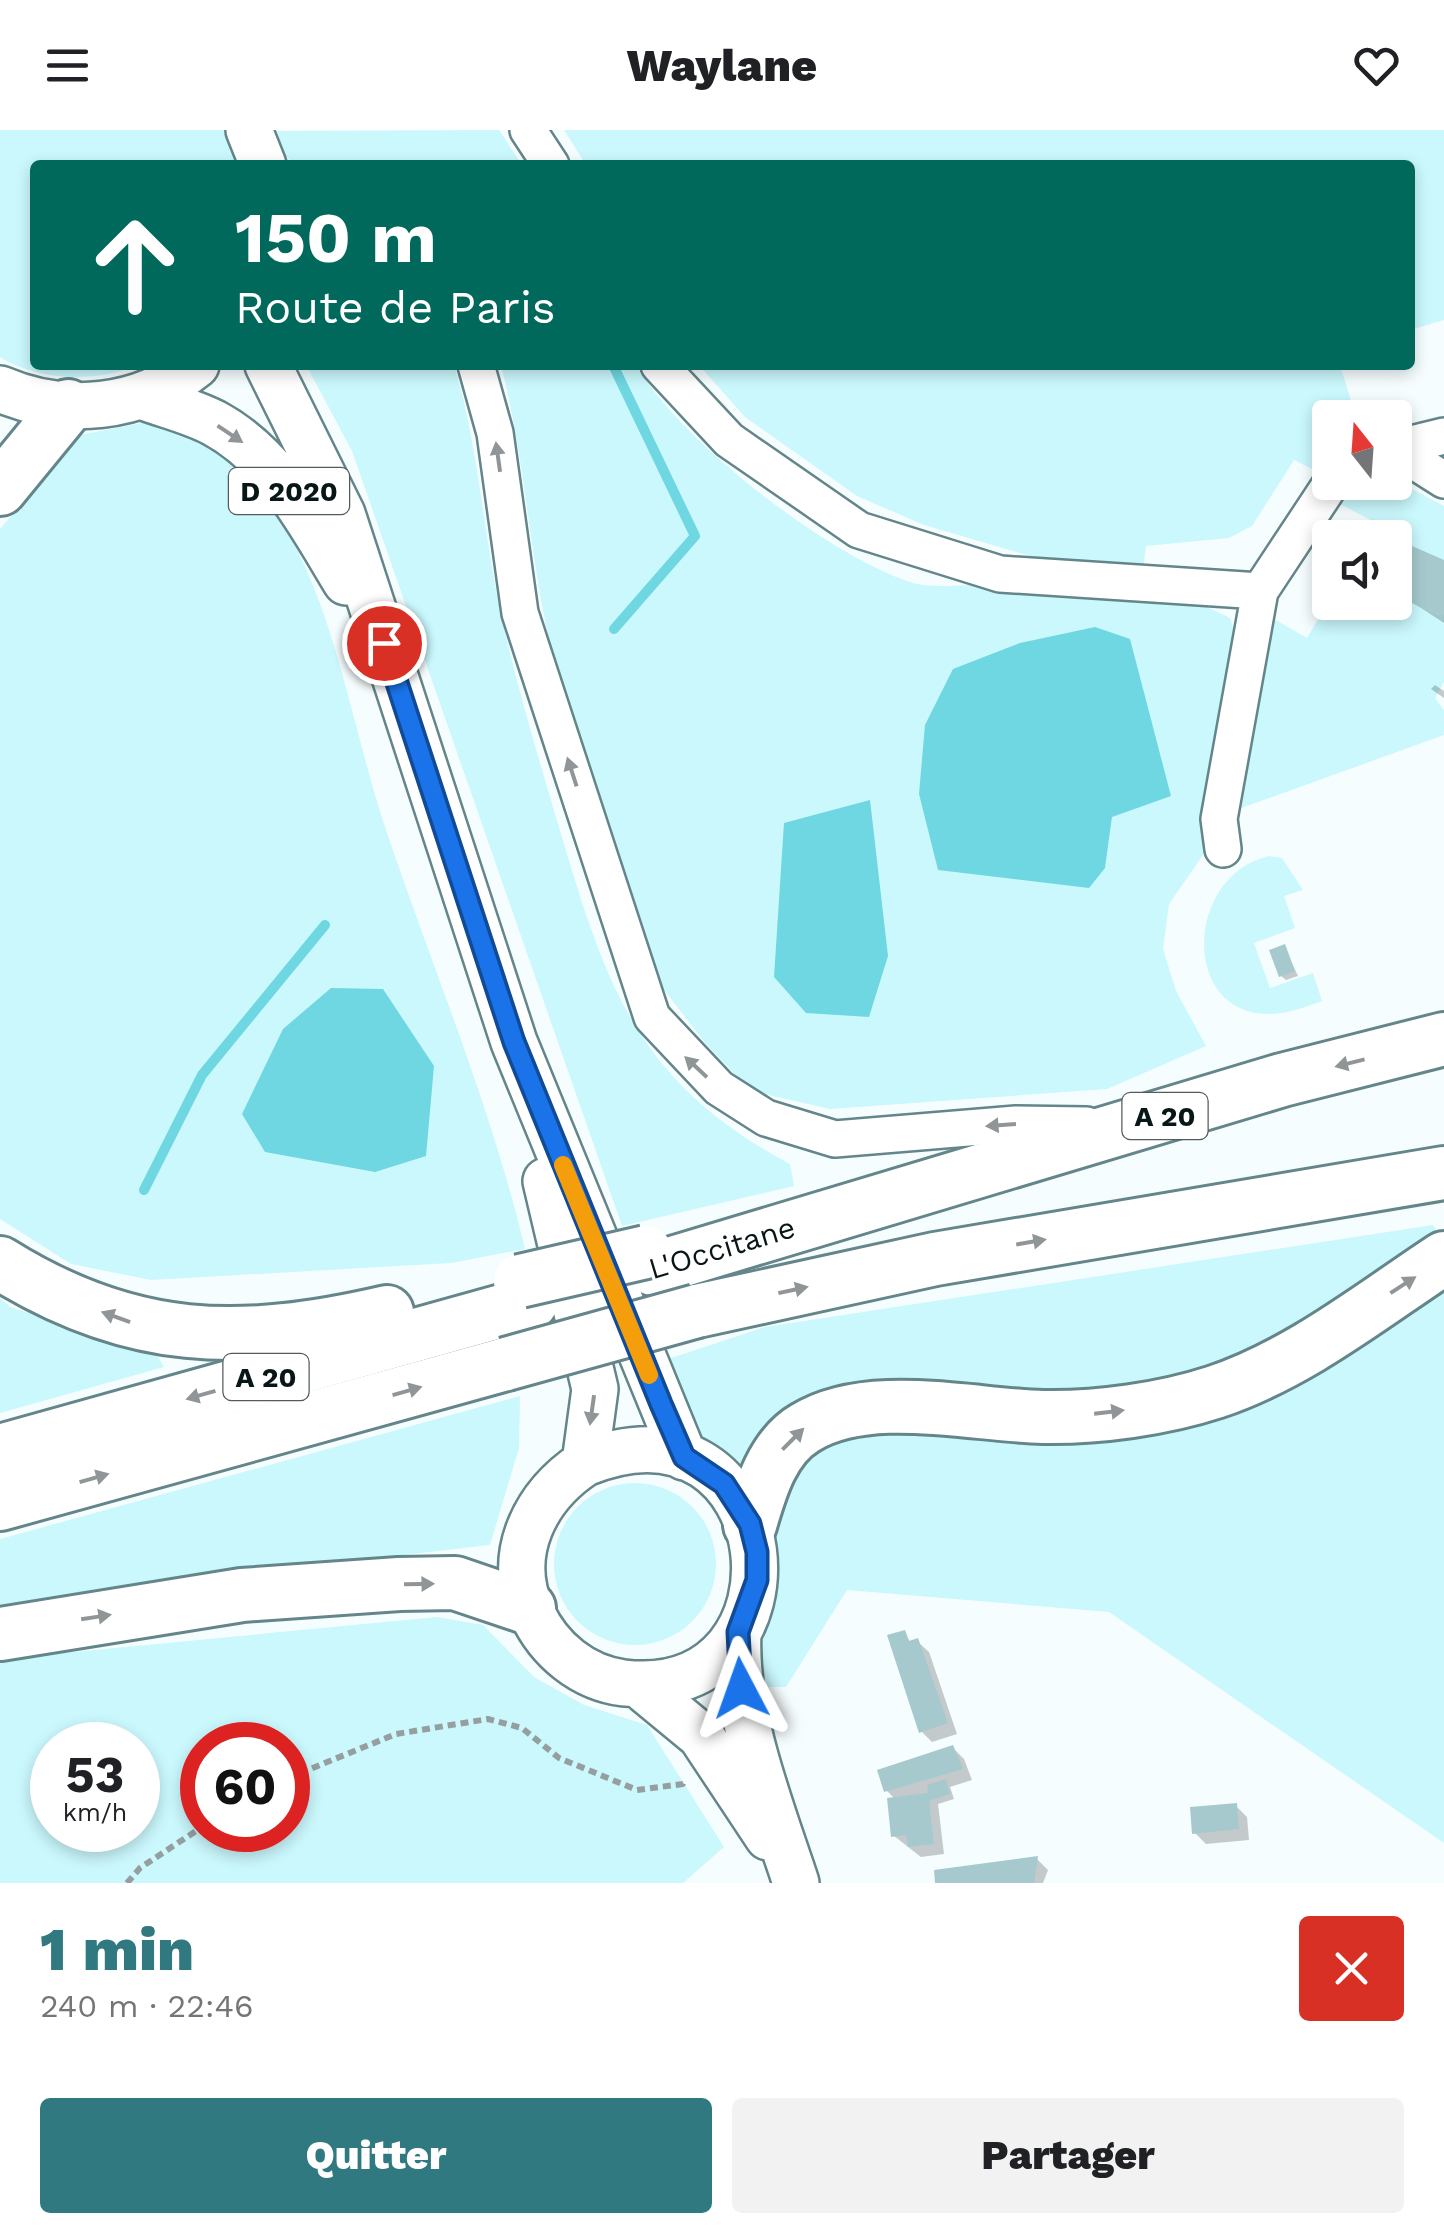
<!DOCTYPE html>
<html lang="fr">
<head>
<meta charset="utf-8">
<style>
	:root { --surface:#fff; --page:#f2f2f2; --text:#202124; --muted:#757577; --accent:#307980 }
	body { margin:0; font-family:"Work Sans",sans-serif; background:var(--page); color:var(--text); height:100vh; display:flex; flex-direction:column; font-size:38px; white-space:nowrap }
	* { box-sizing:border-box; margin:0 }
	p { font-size:32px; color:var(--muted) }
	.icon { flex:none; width:55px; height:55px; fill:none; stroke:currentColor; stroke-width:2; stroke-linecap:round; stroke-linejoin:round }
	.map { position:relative; height:1753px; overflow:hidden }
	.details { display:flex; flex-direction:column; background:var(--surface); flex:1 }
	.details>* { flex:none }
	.top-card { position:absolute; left:30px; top:30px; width:1385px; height:210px; border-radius:10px; box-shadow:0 5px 15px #0003; background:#00695c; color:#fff; overflow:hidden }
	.needle { width:65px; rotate:343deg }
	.controls { position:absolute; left:1312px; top:270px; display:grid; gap:20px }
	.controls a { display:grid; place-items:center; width:100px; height:100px; border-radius:10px; background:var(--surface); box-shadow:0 5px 15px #0003; font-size:50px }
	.speed { position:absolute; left:30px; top:1592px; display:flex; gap:20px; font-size:50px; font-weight:700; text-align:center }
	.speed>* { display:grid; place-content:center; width:130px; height:130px; border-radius:50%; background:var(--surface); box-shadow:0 5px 15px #0003; line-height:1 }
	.speed small { font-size:25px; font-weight:400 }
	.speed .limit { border:15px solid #d22; background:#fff; color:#111 }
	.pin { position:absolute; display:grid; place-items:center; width:85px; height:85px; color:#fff; margin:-42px; border:5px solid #fff; border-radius:50%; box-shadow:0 2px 10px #0007 }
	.me { position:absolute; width:110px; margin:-55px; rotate:356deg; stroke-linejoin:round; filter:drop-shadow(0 0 8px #0008) }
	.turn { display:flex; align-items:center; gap:35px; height:210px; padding:0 40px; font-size:45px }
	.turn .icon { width:130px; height:130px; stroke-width:2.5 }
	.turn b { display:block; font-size:70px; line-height:85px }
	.round { display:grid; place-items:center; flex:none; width:105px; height:105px; border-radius:10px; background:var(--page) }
	.summary { display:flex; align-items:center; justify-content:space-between; height:170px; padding:0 40px }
	h1 { font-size:60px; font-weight:800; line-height:75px; color:var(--accent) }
	.button { display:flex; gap:20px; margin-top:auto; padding:20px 40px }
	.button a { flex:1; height:115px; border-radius:10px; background:var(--accent); color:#fff; font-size:40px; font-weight:800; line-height:115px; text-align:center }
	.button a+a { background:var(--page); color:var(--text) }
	header { display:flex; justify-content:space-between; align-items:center; height:130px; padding:0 40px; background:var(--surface); font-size:45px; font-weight:800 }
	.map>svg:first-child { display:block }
	.green { fill:#caf8fd; fill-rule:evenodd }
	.water { fill:#6ed7e1 }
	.shadow { fill:#0003 }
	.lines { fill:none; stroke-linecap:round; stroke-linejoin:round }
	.stream { stroke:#6ed7e1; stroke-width:10 }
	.building { fill:#a5c9cd }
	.minor-casing { stroke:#64868a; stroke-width:40 }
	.major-casing { stroke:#64868a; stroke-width:50 }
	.highway-casing { stroke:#64868a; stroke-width:58 }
	.path { stroke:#959fa0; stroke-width:6; stroke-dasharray:8 5; stroke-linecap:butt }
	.minor { stroke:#fff; stroke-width:35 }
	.major { stroke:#fff; stroke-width:45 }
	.highway { stroke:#fff; stroke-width:52 }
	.highway-bridge-casing { stroke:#64868a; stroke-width:58; stroke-linecap:butt }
	.highway-bridge { stroke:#fff; stroke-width:52 }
	.oneway { fill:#909697 }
	.route-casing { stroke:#114b97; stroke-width:25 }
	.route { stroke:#1a73e8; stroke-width:18 }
	.slow { stroke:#f59e0b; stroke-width:18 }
	.labels { text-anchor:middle; stroke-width:10; stroke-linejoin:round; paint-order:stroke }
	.shield { fill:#fff; stroke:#525c5d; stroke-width:2.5 }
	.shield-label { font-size:28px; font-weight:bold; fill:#081617 }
	.street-label { font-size:30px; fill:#081617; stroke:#fff }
</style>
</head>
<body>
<header><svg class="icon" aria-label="menu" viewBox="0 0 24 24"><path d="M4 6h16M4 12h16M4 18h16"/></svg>Waylane<svg class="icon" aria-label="heart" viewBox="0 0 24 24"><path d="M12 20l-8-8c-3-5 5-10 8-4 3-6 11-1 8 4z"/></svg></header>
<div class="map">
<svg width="1444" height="1753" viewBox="0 0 1444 1753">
	<rect width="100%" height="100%" fill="#f6fdfe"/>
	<path class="green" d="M0,0H225L240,35H35V235H137C97,253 38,251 0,227Z
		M499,0L522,35H295L284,24L277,1Z
		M564,0H1444V190L1410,200V35H586Z
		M306,235H454C477,311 482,388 497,465C512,540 534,612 555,684C604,847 630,949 790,1034L794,1056L622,1096L352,321Z
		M501,235H636C680,311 824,422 907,451C932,461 970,453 998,454C1066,457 1135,468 1203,475L1230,488L1237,511L1205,722L1169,774L1163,819L1176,861L1206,916L1107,959L830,979L751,961L706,914L658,852L553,526C529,430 526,331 501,235ZM1112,687L1105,738L939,740Z
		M699,235H1340L1356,287L1330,288V327L1316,341L1294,330L1252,396L1229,408L1146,416L1143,440L1037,428L924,395L857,366L745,287Z
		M142,293C174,302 221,313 244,339C333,441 345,579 387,703C434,842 491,976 525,1119L451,1133L151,1150L71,1134L0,1089V399L80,305Z
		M1395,350L1444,376V552L1435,568L1444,580V605L1236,680L1274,489L1307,508L1330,469L1395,472V408L1365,407L1374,392L1340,374L1360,356Z
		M1269,726L1282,728L1303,760L1284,766L1295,798L1254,813L1270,858L1313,843L1322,871C1305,877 1288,884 1269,884C1180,885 1185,745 1269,726Z
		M1433,1095L1441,1106L1329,1182L1177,1255L1086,1265H906L747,1342L684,1301L662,1231L765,1197Z
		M1444,1157V1713L1109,1482L847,1460L786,1557H761C758,1493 760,1370 809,1324C848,1287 1048,1312 1109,1306C1146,1302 1195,1299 1229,1285C1306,1254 1374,1202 1444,1157Z
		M0,1168L10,1177L155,1222L164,1237L0,1283Z
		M520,1266L519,1318L490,1415L178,1451L0,1485V1409Z
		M554 1434a81 81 0 1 1 162 0a81 81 0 1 1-162 0Z
		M437,1487L483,1495L534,1547L584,1575L647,1595L724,1717L683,1753H0V1529ZM52,1615H138V1700H52ZM202,1615H288V1700H202Z"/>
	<path class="water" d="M1095,497L1130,509L1171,666L1112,687L1105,738L1089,758L938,740L919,664L925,595L953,539L1020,513Z
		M870,670L888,826L869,887L806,883L774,847L784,693Z
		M331,858L383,859L434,936L426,1026L375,1042L265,1022L242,984L283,899Z"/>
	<path class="shadow" d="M1395,431L1444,434V493L1395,461Z
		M1435,555L1444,561V568L1431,559Z
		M1284,817L1298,846L1286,850L1281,846Z
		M904,1503L911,1513L917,1511L929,1522L957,1604L932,1612L921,1601Z
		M953,1618L964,1629L972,1650L950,1657L954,1669L938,1674L944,1724L921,1727L894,1706L895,1669L887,1661Z
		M1236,1676L1247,1687L1249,1710L1206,1714L1195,1703Z
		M1037,1729L1048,1740L1043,1753H938Z"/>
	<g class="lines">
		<path class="stream" d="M613,235L695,406L614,499
			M144,1060L202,945L325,795"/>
	</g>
	<path class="building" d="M1412,416L1444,430V485L1437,486L1395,464V426L1397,422L1405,426Z
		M1285,814L1295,841L1279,847L1269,820Z
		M905,1500L909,1511L918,1508L948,1593L919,1603L887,1505Z
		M953,1615L963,1639L884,1662L877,1640Z
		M946,1649L950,1664L929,1671L934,1714L908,1717L906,1705L891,1707L887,1668L928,1663L927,1655Z
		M1237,1673L1239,1699L1192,1704L1190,1677Z
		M1038,1726L1034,1753H935L934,1740Z"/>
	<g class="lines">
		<g class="minor-casing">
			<path id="minor" d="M528,0L551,35
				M476,235L495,303L520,483L652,887L719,958L766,988L835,1009L1016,994L1087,995
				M659,235L729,310L859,400L1000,444L1260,461
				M1395,318L1444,306
				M1395,319L1444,350
				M1223,719L1219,689L1260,461L1332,352"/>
		</g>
		<g class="major-casing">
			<path id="major" d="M249,0L263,35
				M268,235L342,384L514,912L684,1327
				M0,259C65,287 140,280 196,235
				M141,266C165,275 191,281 214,293C277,327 310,393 346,452
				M546,1051L595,1259L585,1333C535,1366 505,1424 532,1483C549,1520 583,1548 624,1553C819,1574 787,1251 585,1333
				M738,1502C734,1585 770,1674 796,1753
				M638,1554L701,1606L768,1707"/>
		</g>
		<g class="highway-casing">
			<g id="highway">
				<path d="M0,359L68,276"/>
				<path d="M0,1133C131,1215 240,1216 387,1182"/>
				<path id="s1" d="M653,1139L1282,950L1444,909"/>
				<path d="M697,1181L935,1129L1444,1043"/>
				<path d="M0,1321L531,1173"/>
				<path d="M0,1374L506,1234"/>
				<path d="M750,1395C760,1361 772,1317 805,1298C868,1259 971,1285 1043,1287C1098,1288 1163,1279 1215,1262C1299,1234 1371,1176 1444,1128"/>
				<path d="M0,1504L242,1465L399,1454L455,1453L529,1478"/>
			</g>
		</g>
		<path class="path" d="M288,1648L396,1604L488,1589L522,1598L559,1628L637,1660L683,1654L685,1649
			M127,1753L140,1738L202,1697"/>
		<use href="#minor" class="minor"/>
		<use href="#major" class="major"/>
		<use href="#highway" class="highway"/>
		<g class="highway-bridge-casing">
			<path id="highway-bridge" d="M520,1151L646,1122
				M506,1234L697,1181"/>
		</g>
		<use href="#highway-bridge" class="highway-bridge"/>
	</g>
	<defs><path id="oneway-solid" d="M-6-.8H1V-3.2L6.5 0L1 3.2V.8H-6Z" transform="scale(2.5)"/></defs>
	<g class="oneway">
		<use href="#oneway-solid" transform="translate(230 304) rotate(34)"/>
		<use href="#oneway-solid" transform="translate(498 327) rotate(-98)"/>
		<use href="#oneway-solid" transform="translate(572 642) rotate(-108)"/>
		<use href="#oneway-solid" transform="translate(1350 933) rotate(166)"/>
		<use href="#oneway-solid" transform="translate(696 937) rotate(-137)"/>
		<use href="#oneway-solid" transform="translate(1001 995) rotate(176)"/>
		<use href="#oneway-solid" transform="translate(1031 1112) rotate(-10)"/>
		<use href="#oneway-solid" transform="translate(1403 1155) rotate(-33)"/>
		<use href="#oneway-solid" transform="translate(793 1160) rotate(-12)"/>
		<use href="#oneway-solid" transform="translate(116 1187) rotate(-160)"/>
		<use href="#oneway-solid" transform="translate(407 1261) rotate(-16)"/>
		<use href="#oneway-solid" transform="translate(201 1265) rotate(164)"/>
		<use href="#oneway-solid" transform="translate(592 1280) rotate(98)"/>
		<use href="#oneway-solid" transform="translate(1109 1282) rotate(-7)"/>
		<use href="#oneway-solid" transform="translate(793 1309) rotate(-45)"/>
		<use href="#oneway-solid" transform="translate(94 1348) rotate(-16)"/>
		<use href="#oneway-solid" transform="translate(419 1454) rotate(-1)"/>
		<use href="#oneway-solid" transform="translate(96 1487) rotate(-9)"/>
	</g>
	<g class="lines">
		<g class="route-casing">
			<path id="route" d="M384,513L514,912L661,1274L684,1327L724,1354L750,1394L757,1422V1450L738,1502L741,1558"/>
		</g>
		<use href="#route" class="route"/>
		<path class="slow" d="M563,1035L649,1245"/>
	</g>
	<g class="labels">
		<g class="shield">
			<rect x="229" y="338" width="120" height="46" rx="8"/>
			<rect x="1122.5" y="963" width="85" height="46" rx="8"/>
			<rect x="223.5" y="1224" width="85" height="46" rx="8"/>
		</g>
		<g class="shield-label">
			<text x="289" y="371">D 2020</text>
			<text x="1165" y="996">A 20</text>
			<text x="266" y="1257">A 20</text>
		</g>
		<g class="street-label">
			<text dy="10" stroke="none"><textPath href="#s1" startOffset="72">L'Occitane</textPath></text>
		</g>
	</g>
</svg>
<div class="controls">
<a><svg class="needle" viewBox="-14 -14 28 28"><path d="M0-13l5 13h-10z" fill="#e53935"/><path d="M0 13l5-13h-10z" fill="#757577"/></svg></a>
<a><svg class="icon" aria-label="sound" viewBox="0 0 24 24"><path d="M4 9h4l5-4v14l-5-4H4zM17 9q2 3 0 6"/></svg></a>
</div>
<div class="speed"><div>53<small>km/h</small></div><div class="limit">60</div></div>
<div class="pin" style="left:384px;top:513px;background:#d93025"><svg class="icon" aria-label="arrive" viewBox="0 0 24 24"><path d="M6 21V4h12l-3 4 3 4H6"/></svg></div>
<svg class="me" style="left:741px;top:1558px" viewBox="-20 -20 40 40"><path d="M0-17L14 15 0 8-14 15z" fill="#1a73e8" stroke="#fff" stroke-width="4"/></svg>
<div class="top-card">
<div class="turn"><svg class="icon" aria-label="ahead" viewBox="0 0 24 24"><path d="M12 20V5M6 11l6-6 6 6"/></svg><div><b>150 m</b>Route de Paris</div></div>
</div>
</div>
<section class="details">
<div class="summary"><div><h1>1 min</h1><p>240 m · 22:46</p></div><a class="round" style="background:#d93025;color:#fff"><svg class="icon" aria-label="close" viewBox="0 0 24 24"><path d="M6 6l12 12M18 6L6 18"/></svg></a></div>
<div class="button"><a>Quitter</a><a>Partager</a></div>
</section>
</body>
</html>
